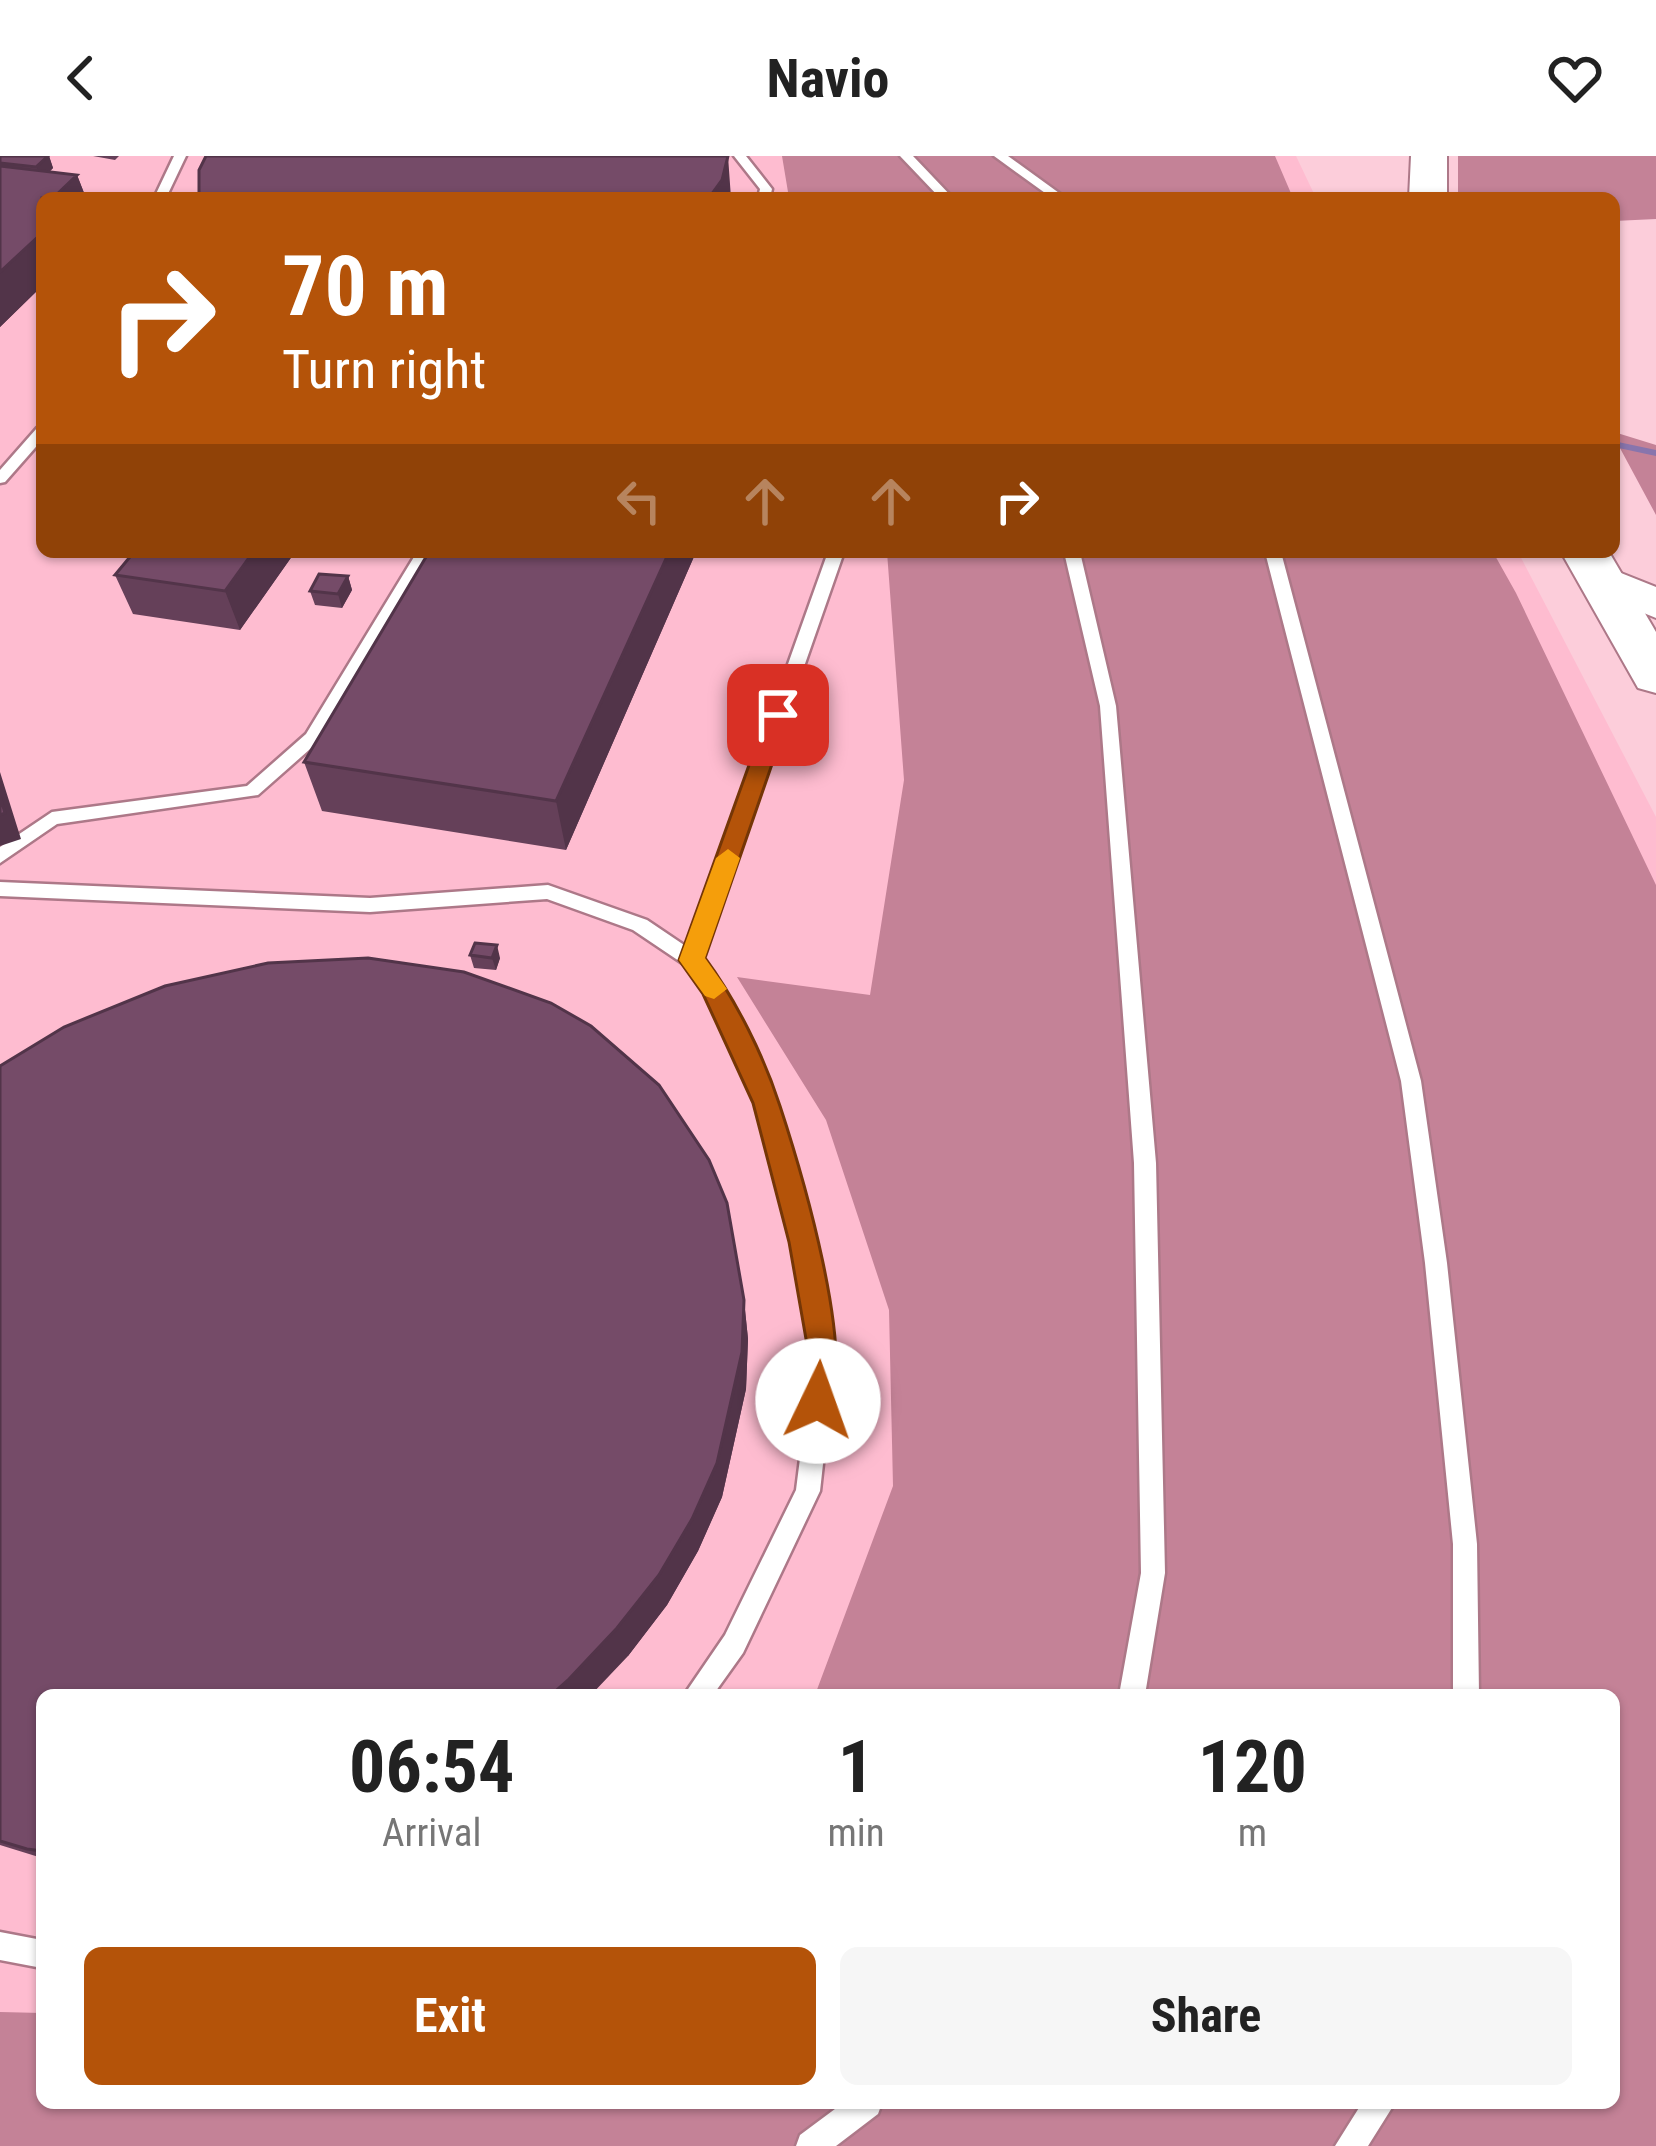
<!DOCTYPE html>
<html lang="en">
<head>
<meta charset="utf-8">
<style>
	:root { --surface:#fff; --page:#f6f6f6; --text:#222; --muted:#767676; --accent:#b45309 }
	body { margin:0; font-family:"Roboto Condensed",sans-serif; background:var(--page); color:var(--text); height:100vh; display:flex; flex-direction:column; font-size:45px; white-space:nowrap }
	* { box-sizing:border-box; margin:0 }
	p { font-size:39px; color:var(--muted) }
	.icon { flex:none; width:66px; height:66px; fill:none; stroke:currentColor; stroke-width:2; stroke-linecap:round; stroke-linejoin:round }
	.map { position:relative; flex:1; overflow:hidden }
	.drawer { position:absolute; left:36px; top:1533px; width:1584px; height:420px; display:flex; flex-direction:column; background:var(--surface); border-radius:18px; box-shadow:0 3px 9px #0004 }
	.drawer>* { flex:none }
	.banner { position:absolute; left:36px; top:36px; width:1584px; height:366px; border-radius:18px; box-shadow:0 3px 9px #0004; background:#b45309; color:#fff; overflow:hidden }
	.pin { position:absolute; display:grid; place-items:center; width:102px; height:102px; color:#fff; margin:-51px; border-radius:24px; box-shadow:0 6px 18px #0006 }
	.me { position:absolute; width:132px; margin:-66px; rotate:3deg; stroke-linejoin:round; filter:drop-shadow(0 0 9px #0008) }
	.turn { display:flex; align-items:center; gap:42px; height:252px; padding:0 48px; font-size:54px }
	.turn .icon { width:156px; height:156px; stroke-width:2.5 }
	.turn b { display:block; font-size:84px; line-height:102px }
	.lanes { display:flex; align-items:center; height:114px; padding:0 48px; background:#0003; justify-content:center; gap:60px; direction:ltr }
	.lanes .off { opacity:.35 }
	.eta { display:flex; justify-content:space-evenly; align-items:center; height:204px; text-align:center }
	.eta b { font-size:72px; font-weight:700; line-height:84px }
	.action { display:flex; gap:24px; margin-top:auto; padding:24px 48px }
	.action a { flex:1; height:138px; border-radius:18px; background:var(--accent); color:#fff; font-size:48px; font-weight:700; line-height:138px; text-align:center }
	.action a+a { background:var(--page); color:var(--text) }
	header { display:flex; justify-content:space-between; align-items:center; height:156px; padding:0 48px; background:var(--surface); font-size:54px; font-weight:700 }
	.map>svg:first-child { display:block }
	.built { fill:#febcd0; fill-rule:evenodd }
	.forest { fill:#c48297 }
	.lines { fill:none; stroke-linecap:round; stroke-linejoin:round }
	.stream { fill:#8875ad; fill-rule:evenodd }
	.lane-casing { stroke:#ad7888; stroke-width:5 }
	.secondary-casing { stroke:#ad7888; stroke-width:4 }
	.primary-casing { stroke:#ad7888; stroke-width:4 }
	.lane { fill:#fff; fill-rule:evenodd }
	.secondary { fill:#fff; fill-rule:evenodd }
	.primary { fill:#fff; fill-rule:evenodd }
	.wall { fill:#654059 }
	.shaded-wall { fill:#523449 }
	.building { fill:#754b68; stroke:#523449; stroke-width:3 }
	.route { fill:#b45309; stroke:#753606; stroke-width:3 }
	.slow { fill:#f59e0b }
</style>
</head>
<body>
<header><svg class="icon" aria-label="back" viewBox="0 0 24 24"><path d="M15 5l-7 7 7 7"/></svg>Navio<svg class="icon" aria-label="heart" viewBox="0 0 24 24"><path d="M12 20l-8-8c-3-5 5-10 8-4 3-6 11-1 8 4z"/></svg></header>
<div class="map">
<svg width="1656" height="1990" viewBox="0 0 1656 1990">
	<rect width="100%" height="100%" fill="#fccdda"/>
	<path class="built" d="M0,0H1296L1316,42H42V396H1518L1656,661V1990H0ZM42,1539H1614V1947H42Z"/>
	<path class="forest" d="M782,0H1275L1293,42H789Z
		M1458,0H1656V63L1614,65V42H1458Z
		M1614,276L1656,289V359L1614,281Z
		M887,396H1493L1516,437L1656,729V1990H0V1856L42,1857V1947H1614V1539H815L893,1330L889,1154L826,964L737,821L870,839L904,624Z"/>
	<g class="lines">
		<path class="stream" d="M1618,286L1656,294V300L1614,291V287Z"/>
		<g class="lane-casing">
			<path id="lane" d="M174,0H186L166,42H154Z
				M734,0H746L772,33L770,42H758L760,33Z
				M900,0H913L953,42H940Z
				M994,0H1008L1066,42H1052Z
				M42,271V284L5,326L0,327V314L37,272Z
				M417,396H433L318,586L258,639L57,668L0,707V691L52,656L247,630L306,578Z
				M828,396H844L702,803L724,833L776,947L814,1086L835,1200L820,1335L743,1497L713,1539H684L725,1479L796,1334L813,1200L792,1086L756,947L706,837L685,809L633,774L547,743L370,756L0,740V726L370,742L548,729L647,764L687,791Z
				M1064,396H1080L1116,550L1156,1007L1165,1417L1145,1539H1119L1141,1417L1134,1007L1100,550Z
				M1265,396H1281L1421,925L1447,1107L1477,1388L1479,1539H1453V1388L1425,1107L1401,925Z
				M0,1776L42,1784V1812L0,1804Z
				M843,1947H882L878,1958L836,1990H796L800,1979Z
				M1362,1947H1395L1368,1990H1335Z"/>
		</g>
		<g class="secondary-casing">
			<path id="secondary" d="M1601,409L1656,431V462L1585,433L1579,423L1585,413Z"/>
		</g>
		<g class="primary-casing">
			<path id="primary" d="M1411,0H1447V42H1409Z
				M1561,396H1609L1656,476V537L1638,532Z"/>
		</g>
		<use href="#lane" class="lane"/>
		<use href="#secondary" class="secondary"/>
		<use href="#primary" class="primary"/>
	</g>
	<path class="wall" d="M0,0H49L53,12L49,16L77,19L86,42H42V130L0,171Z
		M93,0H119L115,4Z
		M295,396L240,474L133,458L115,419Z
		M696,396L566,694L322,655L304,606Z
		M348,420L352,434L342,452L315,449L310,435Z
		M470,799L500,802L496,814L474,812Z
		M0,910L744,1144L748,1183L746,1233L722,1341L698,1395L667,1449L628,1500L42,1539V1702L0,1689Z"/>
	<path class="shaded-wall" d="M49,0L53,12L41,24L36,11Z
		M728,0L731,42H709Z
		M77,19L86,42H53Z
		M42,77V130L0,171V116Z
		M253,396H295L240,474L225,435Z
		M669,396H696L566,694L556,645Z
		M348,420L352,434L342,452L338,438Z
		M0,616L21,683L0,690Z
		M497,789L500,802L496,814L492,802Z
		M744,1144L748,1183L746,1233L722,1341L698,1395L667,1449L628,1500L591,1539H551Z"/>
	<path class="building" d="M0,0H48L36,11L0,7Z
		M206,0H728L722,24L709,42H199V14Z
		M0,10L77,19L53,42H42V77L0,116Z
		M134,396H253L225,435L115,419Z
		M429,396H669L556,645L304,606Z
		M319,418L348,420L338,438L310,435Z
		M0,640L5,657L0,659Z
		M475,787L497,789L492,802L470,799Z
		M368,802L464,816L551,847L591,870L659,929L709,1004L727,1047L744,1144L742,1196L717,1307L692,1363L659,1419L617,1472L569,1523L551,1539H42V1695L27,1693L0,1685V910L64,871L165,830L268,807Z"/>
	<path class="route" d="M778,552L789,559L705,802C736,844 764,900 780,950C801,1014 856,1196 829,1255L818,1259L808,1255L803,1245L809,1200L789,1086L753,947L703,838L679,804L767,559Z"/>
	<path class="slow" d="M728,693L740,702L705,802L727,833L714,843L705,840L679,804L716,702Z"/>
</svg>
<div class="pin" style="left:778px;top:559px;background:#d93025"><svg class="icon" aria-label="arrive" viewBox="0 0 24 24"><path d="M6 21V4h12l-3 4 3 4H6"/></svg></div>
<svg class="me" style="left:818px;top:1245px" viewBox="-20 -20 40 40"><circle r="19" fill="#fff"/><path d="M0-13L10 11 0 6-10 11z" fill="#b45309"/></svg>
<div class="banner">
<div class="turn"><svg class="icon" aria-label="right" viewBox="0 0 24 24"><path d="M7 20v-9h11M14 6l5 5-5 5"/></svg><div><b>70 m</b>Turn right</div></div>
<div class="lanes"><svg class="icon off" aria-label="left" viewBox="0 0 24 24"><path d="M17 20v-9H6M10 6l-5 5 5 5"/></svg><svg class="icon off" aria-label="ahead" viewBox="0 0 24 24"><path d="M12 20V5M6 11l6-6 6 6"/></svg><svg class="icon off" aria-label="ahead" viewBox="0 0 24 24"><path d="M12 20V5M6 11l6-6 6 6"/></svg><svg class="icon" aria-label="right" viewBox="0 0 24 24"><path d="M7 20v-9h11M14 6l5 5-5 5"/></svg></div>
</div>
<section class="drawer">
<div class="eta">
<div><b>06:54</b><p>Arrival</p></div>
<div><b>1</b><p>min</p></div>
<div><b>120</b><p>m</p></div>
</div>
<div class="action"><a>Exit</a><a>Share</a></div>
</section>
</div>
</body>
</html>
